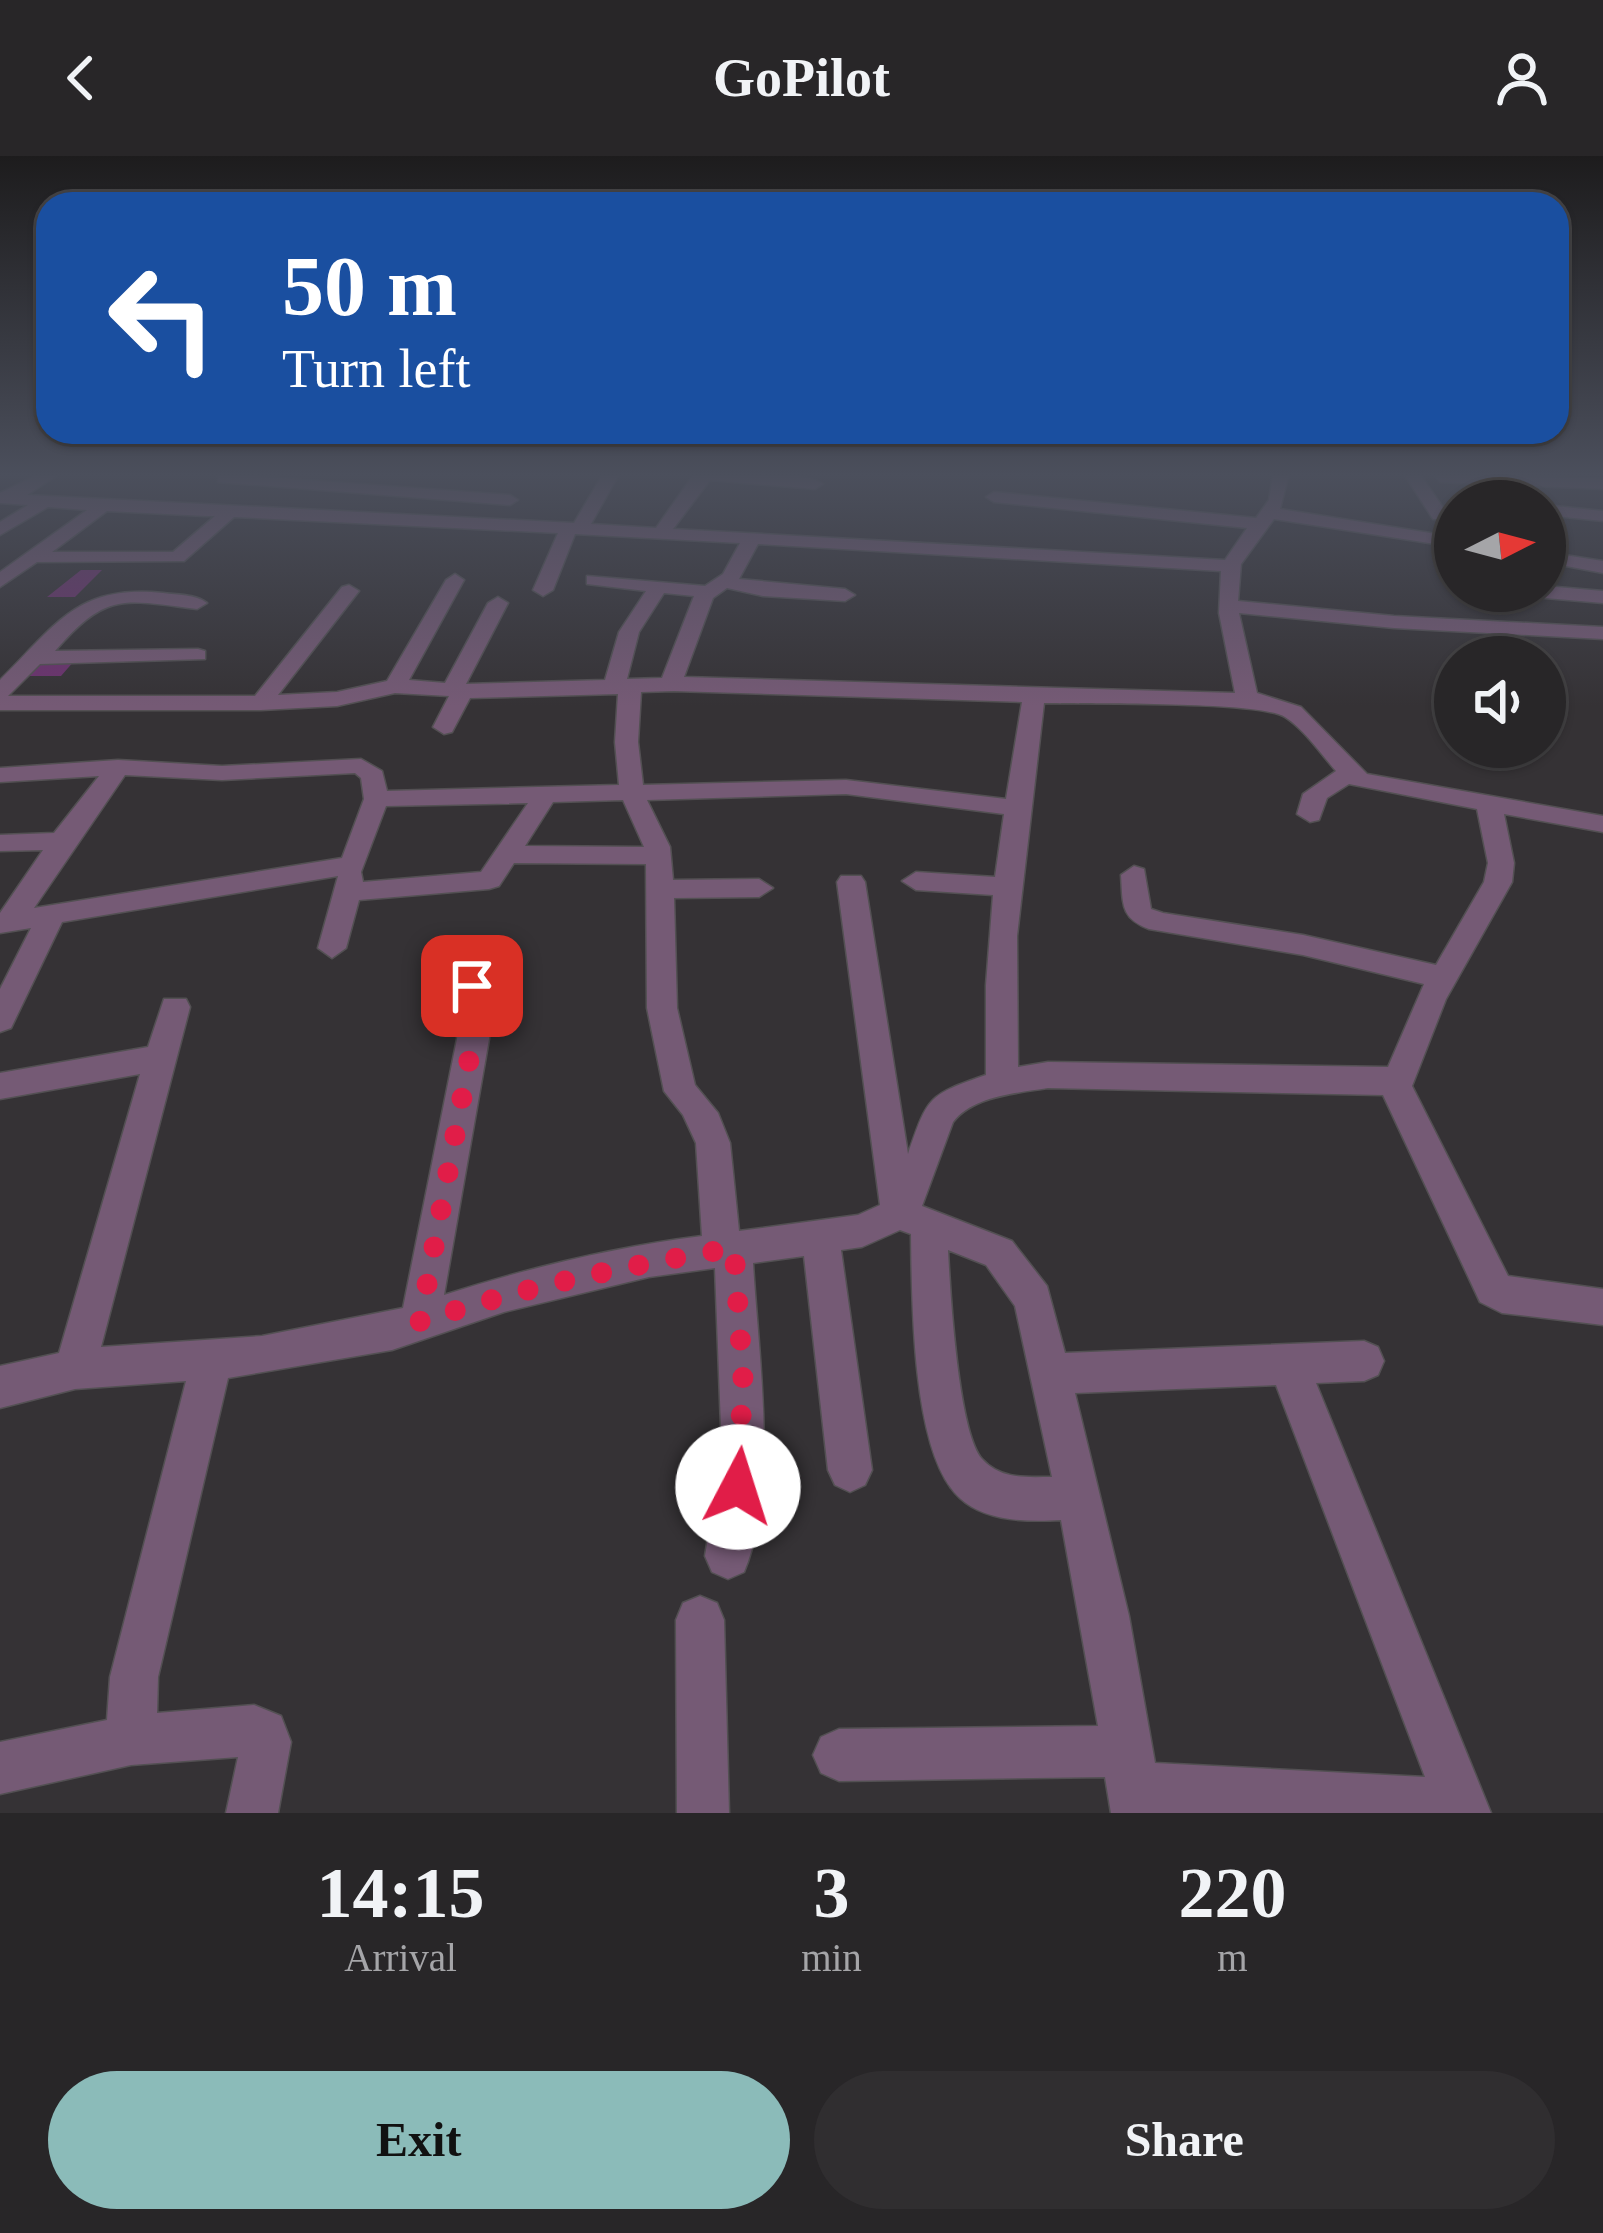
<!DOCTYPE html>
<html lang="en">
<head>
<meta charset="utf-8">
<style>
	:root { --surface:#282628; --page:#302e30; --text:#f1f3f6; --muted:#a5a5a8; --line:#444345; --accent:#8bbbb9 }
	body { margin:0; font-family:"Times New Roman",serif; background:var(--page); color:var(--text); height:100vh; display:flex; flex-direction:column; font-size:45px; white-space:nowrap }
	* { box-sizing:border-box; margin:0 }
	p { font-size:39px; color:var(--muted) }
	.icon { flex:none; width:66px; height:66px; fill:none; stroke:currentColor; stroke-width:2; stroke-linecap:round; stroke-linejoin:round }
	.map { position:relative; height:1657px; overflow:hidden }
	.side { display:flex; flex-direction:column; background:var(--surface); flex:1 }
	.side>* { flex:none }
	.guide { position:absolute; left:36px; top:36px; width:1533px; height:252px; border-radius:36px; box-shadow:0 3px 9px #0004,0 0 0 3px var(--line); background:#1a4fa0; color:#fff; overflow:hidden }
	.needle { width:78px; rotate:84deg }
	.fabs { position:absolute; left:1434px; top:324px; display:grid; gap:24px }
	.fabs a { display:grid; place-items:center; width:132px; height:132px; border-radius:50%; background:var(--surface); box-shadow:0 3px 9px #0004,0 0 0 3px var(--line); font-size:60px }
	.pin { position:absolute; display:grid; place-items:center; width:102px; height:102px; color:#fff; margin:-51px; border-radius:24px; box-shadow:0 6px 18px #0006 }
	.me { position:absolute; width:132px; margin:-66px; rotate:5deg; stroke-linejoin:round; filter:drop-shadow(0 0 9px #0008) }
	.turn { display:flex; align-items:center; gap:42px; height:252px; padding:0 48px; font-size:54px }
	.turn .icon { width:156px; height:156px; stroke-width:2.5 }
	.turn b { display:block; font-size:84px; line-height:102px }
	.eta { display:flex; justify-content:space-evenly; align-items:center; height:204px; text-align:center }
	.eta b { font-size:72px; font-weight:800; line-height:84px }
	.primary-button { display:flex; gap:24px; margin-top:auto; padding:24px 48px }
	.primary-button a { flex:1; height:138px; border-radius:72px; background:var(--accent); color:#111; font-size:48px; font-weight:800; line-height:138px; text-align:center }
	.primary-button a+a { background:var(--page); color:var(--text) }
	header { display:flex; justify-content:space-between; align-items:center; height:156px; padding:0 48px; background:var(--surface); font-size:54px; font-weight:800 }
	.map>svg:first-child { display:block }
	.building { fill:#6d326f }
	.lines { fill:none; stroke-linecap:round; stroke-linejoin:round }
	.minor-casing { stroke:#535053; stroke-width:3 }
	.minor { fill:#755a75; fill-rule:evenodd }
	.route { stroke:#e11d48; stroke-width:21; stroke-dasharray:0 37.8 }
</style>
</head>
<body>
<header><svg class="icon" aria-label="back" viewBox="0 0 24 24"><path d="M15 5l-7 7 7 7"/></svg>GoPilot<svg class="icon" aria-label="person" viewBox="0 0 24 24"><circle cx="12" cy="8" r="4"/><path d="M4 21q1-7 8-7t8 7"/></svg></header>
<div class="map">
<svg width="1603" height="1657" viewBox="0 0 1603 1657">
	<rect width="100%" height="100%" fill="#353235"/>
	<path class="building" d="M81,414H102L75,441H47Z
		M41,504H75L61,520H26Z"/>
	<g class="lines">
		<g class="minor-casing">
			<path id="minor" d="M39,318H59L27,339L574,367L603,318H619L591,368L656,372L694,318C727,318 796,312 823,328L815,333L710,324L673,373L1225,404L1247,372L994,346L986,341L994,336L1256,362L1269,344L1273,318H1289L1280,353L1455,381V391L1274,363L1241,408L1238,445L1394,460L1603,471V483L1394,472L1239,457L1257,537L1301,551L1367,618L1603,660V676L1504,658L1514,707L1512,726L1446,843L1412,930L1508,1120L1603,1133V1169L1502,1157L1480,1146L1383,939L1048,932C1017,937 973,940 953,966L922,1050L1012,1085L1047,1130L1065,1197L1364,1185L1378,1191L1384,1205L1378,1219L1364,1225L1316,1227L1491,1657H1111L1105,1621L839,1625L821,1617L813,1599L821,1581L839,1573L1098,1570L1061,1364C1024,1366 975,1366 951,1332C912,1280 912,1143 911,1078L900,1074L862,1091L841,1094L872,1314L865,1329L850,1336L835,1329L828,1314L804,1100L753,1107C758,1198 779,1332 744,1416L728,1423L712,1416L705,1400L722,1297L715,1112L649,1121L504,1156L392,1194L228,1222L158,1521L157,1557L254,1549L281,1560L291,1586L278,1657H226L238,1601L131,1609L0,1638V1586L107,1564L110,1521L186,1225L75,1233L0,1252V1210L59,1197L140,918L0,943V917L148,891L164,843H186L190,851L101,1191L262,1180L403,1152L457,883L460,852L450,816L465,805C492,814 490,859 489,883L444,1139C528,1112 615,1091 702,1080L696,987L683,959L664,935L647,852L646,708L514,707L499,730L489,733L359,744L346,792L332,802L318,792L338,720L62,766L11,872L0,876V833L31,772L0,777V757L43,694L0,695V679L54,677L99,620L0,626V612L118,604L222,610L361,603L382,615L387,635L619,629L615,586L618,538L470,542L452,576L444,578L433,571L449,540L395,537L337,550L261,554H0V524C56,469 77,428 163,437C178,439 195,438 207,447L197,453C123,444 107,435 55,495L198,493L205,495V503L40,508L8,540H255L342,431L349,429L359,435L278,539L337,536L387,525L446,424L455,418L464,424L409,524L445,527L488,447L498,441L508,447L466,528L605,524L619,476L646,435L587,428V420L705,430L723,418L740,387L575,378L553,434L543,440L533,434L558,377L234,361L184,405L37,406L0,431V416L87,354L48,351L0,379V366L28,349L0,347V337ZM107,355L206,360H215L173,396H52ZM758,388L1221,415L1219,457L1235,537L684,521L713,442L727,432L763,440L845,445L855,439L845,433L739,423ZM664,437L694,440L662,522L627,523L639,476ZM674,535L1022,546L1006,643L846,624L643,629L638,586L641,536ZM1044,547C1086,548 1260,545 1285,561C1304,573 1321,598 1336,615L1303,638L1297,658L1310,666L1319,664L1327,642L1349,628L1477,653L1488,707L1484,726L1436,809L1303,779L1163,757L1151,753L1144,713L1134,710L1121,719C1123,748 1120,762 1149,773L1303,799L1424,828L1388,911L1048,906L1018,911L1017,780ZM355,617L361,622L364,643L342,702L34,752L125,619L222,624ZM846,638L1004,658L995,721L916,716L902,725L916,734L993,739L986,829V919C928,939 928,940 908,998L865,726L861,720H841L837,726L880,1049L858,1059L739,1075L730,987L718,957L695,929L677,852L674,742L759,741L773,732L759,723L673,724L670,691L647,644ZM623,644L644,691L525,690L553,646ZM528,647L481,716L363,726L361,716L386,650ZM948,1094L986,1109L1015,1150L1052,1321C1027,1321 1001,1324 982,1303C958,1276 950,1134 948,1094ZM1276,1229L1425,1621L1155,1607L1129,1460L1075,1237Z
				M224,318L510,339L518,344L510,349L218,326V320Z
				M1404,318H1420L1448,359L1445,363H1433Z
				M1434,318L1603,323V333L1440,326Z
				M1545,349L1603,355V365L1545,359Z
				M1545,396L1603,405V417L1545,406Z
				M1545,430L1603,435V447L1534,441L1524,435H1545Z
				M700,1440L717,1447L724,1464L729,1657H677L676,1464L683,1447Z"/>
		</g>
		<use href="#minor" class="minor"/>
	</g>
	<linearGradient id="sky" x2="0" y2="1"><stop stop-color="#1d1c1d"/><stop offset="0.58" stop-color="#4b4f5c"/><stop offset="1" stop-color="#4b4f5c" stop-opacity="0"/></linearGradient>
	<rect width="1603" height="550" fill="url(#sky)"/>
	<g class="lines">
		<path class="route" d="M472,830L473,883L420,1166C523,1131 626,1110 734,1092L743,1220L738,1331"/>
	</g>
</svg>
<div class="fabs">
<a><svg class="needle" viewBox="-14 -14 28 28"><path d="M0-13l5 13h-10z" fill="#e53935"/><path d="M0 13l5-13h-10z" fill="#a5a5a8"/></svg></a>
<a><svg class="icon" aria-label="sound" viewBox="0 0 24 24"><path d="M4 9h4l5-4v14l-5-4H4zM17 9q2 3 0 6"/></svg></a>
</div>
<div class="pin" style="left:472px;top:830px;background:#d93025"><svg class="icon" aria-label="arrive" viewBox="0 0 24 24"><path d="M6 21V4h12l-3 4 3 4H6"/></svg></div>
<svg class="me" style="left:738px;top:1331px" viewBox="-20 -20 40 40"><circle r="19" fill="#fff"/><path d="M0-13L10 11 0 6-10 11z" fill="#e11d48"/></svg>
<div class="guide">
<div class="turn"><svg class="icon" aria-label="left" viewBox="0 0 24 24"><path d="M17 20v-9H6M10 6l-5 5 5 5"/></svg><div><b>50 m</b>Turn left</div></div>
</div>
</div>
<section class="side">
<div class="eta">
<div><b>14:15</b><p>Arrival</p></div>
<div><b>3</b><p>min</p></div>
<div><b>220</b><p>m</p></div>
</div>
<div class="primary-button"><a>Exit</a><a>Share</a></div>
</section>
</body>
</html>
